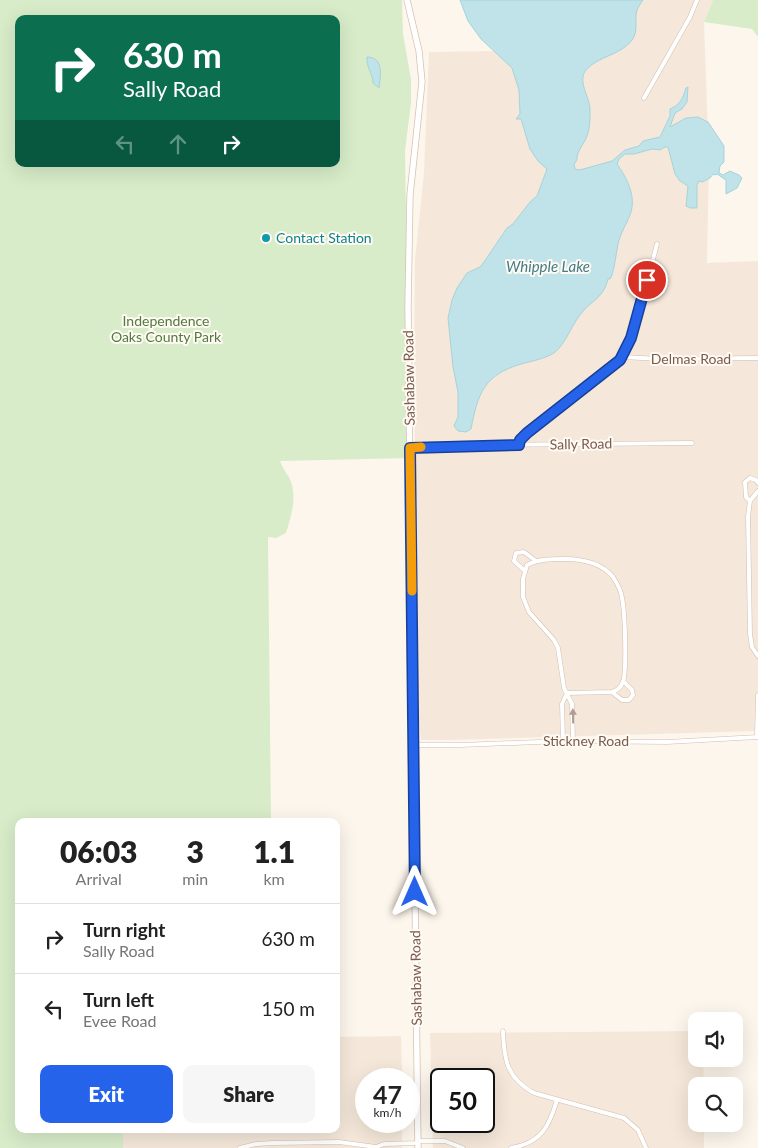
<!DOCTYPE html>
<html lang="en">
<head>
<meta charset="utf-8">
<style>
	:root { --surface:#fff; --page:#f6f6f6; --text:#222; --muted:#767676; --line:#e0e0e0; --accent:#2563eb }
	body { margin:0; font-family:Lato,sans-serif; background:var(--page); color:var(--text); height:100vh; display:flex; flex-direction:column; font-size:19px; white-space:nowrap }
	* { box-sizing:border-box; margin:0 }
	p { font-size:16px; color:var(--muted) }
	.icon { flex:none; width:28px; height:28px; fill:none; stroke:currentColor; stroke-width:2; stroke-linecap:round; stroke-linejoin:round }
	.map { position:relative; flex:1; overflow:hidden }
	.drawer { position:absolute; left:15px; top:818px; width:325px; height:315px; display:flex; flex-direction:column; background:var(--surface); border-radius:10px; box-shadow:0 5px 20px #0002 }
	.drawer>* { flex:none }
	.guide { position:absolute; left:15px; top:15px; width:325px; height:152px; border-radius:10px; box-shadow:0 5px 20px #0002; background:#0b6e4f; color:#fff; overflow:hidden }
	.fabs { position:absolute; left:688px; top:1012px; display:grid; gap:10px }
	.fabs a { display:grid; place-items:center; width:55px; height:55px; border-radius:10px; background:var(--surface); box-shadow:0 5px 20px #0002; font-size:25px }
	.speed { position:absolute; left:355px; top:1068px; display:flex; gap:10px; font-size:25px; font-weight:700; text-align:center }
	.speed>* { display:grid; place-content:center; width:65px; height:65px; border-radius:50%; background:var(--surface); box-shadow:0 5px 20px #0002; line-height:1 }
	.speed small { font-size:12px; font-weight:400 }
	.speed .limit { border:2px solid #111; border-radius:8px; background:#fff; color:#111 }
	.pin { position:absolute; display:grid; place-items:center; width:42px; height:42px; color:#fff; margin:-21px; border:2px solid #fff; border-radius:50%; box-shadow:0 1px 5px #0007 }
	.me { position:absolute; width:55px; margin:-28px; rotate:0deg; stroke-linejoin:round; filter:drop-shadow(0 0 4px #0008) }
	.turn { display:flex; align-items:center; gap:18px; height:105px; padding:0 25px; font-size:22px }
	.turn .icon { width:65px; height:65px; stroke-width:2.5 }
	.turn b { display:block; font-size:35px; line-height:42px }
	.lanes { display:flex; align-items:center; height:48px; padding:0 25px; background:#0003; justify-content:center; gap:25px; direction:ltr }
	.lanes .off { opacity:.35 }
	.eta { display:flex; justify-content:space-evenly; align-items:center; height:85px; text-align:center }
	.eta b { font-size:30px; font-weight:800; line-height:35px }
	.action { display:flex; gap:10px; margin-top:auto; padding:10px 25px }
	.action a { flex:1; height:58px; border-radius:10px; background:var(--accent); color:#fff; font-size:20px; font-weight:800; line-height:58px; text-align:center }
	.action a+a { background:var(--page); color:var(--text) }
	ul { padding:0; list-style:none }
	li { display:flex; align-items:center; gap:15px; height:70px; padding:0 25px; border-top:1px solid var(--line) }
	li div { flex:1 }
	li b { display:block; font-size:19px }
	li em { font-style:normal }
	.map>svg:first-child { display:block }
	.residential { fill:#f5e8da; fill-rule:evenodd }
	.green { fill:#d8ecc9; fill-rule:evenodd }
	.water { fill:#bfe3e8; stroke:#a5d3da }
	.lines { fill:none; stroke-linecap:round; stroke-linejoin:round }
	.street-casing { stroke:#d1beb0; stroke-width:5 }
	.secondary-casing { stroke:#d6c0b0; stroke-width:7 }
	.street { stroke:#fff; stroke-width:4 }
	.secondary { stroke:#fff; stroke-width:5.5 }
	.oneway { fill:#af9d94 }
	.route-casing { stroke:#184099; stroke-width:12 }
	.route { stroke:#2563eb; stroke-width:9 }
	.slow { stroke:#f59e0b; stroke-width:9 }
	.culture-dot { fill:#0f9aa8; stroke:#fffaf3; stroke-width:2 }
	.labels { text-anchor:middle; stroke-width:4; stroke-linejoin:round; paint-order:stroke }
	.culture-label { font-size:14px; fill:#0d838f; stroke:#fffaf3; text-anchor:start }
	.park-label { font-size:14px; fill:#537a41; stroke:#fffaf3 }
	.street-label { font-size:14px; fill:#7a5c4d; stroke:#fffaf3 }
	.water-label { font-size:15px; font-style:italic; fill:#437c86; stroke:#fffaf3 }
</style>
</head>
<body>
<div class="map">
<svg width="758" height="1148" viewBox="0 0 758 1148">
	<rect width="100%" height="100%" fill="#fdf6ec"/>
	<path class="residential" d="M556,0H713L704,22L709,162L707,263L758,261V731L452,740H421L418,715L414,357L415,260L424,173L429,52L557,50Z
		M696,1031V1059H703L704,1086H696V1124H704V1148H433L430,1033ZM441,1079H484V1121H441Z
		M401,1036L402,1079H366V1121H402V1148H123V1129H336V1037Z"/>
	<path class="green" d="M0,0H402L403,34L411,79V103L405,151L410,458L280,461C283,470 289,475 291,482C297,498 291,517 286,533L276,538L268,537L271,821H19V1129H123V1148H0ZM19,19H336V164H19Z
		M713,0H758V37L752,29L704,22Z"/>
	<path class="water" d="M460,0H643C641,3 638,7 637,10C634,20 639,31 632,40C621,55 599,56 587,69C576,80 590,97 590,109C590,118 590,128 587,136C584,144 576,152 577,160L574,164L575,169L579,170L587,168L612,161L625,150L639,146L643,141L660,137L670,116V109C680,105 683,98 686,88L688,87L687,102L682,109L675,113L670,127L686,118L698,117L708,122L724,146V162L720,166L719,173L723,175L730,171L739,175L742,178L737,188L726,194V180L717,174L715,175L713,174L710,178L702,182L699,181L697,185V208H690L686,206L688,186L680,181L675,174L668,147H665L660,150L652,149L634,154H625L619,159L617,164C627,178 637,197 630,215C626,225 621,232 618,244C616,254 615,265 612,275L610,279H608C604,296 595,299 585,309C572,322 567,343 554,353C544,359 532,361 521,364C484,375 478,393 471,429L466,432L458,431L454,426L458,417V392L453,367L448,318L452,300L457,288L467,273L480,267L484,262L507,228L513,224L530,202L537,196L547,169L538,161L530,149L521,119H516L520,114L519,90L512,68L481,39L468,21Z
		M367,57C385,57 380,78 379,88L373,83C373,74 366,67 367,57Z"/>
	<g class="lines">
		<g class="street-casing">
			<path id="street" d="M644,98L690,17L697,0
				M623,357L660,359L758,358
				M519,445L520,441L527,433L621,361C638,334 648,276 657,244
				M410,448L487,445L692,443
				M750,501L748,517L750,634L752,647L758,656
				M750,501L746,497L745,482L750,478L756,480L758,483
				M750,501L758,491
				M525,571L514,561L516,553L524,552L536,561
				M612,692L622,700H629L633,695L632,690L623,681
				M567,693L612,692C618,690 620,688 623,682C627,670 625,612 622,598C621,590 617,583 613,577C601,562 582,559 564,559C551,559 539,559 527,565L523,579V597L529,612L554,640L558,648L564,688L572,704L573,741
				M757,737L758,695
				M563,741L562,704L567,693
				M413,745H461L563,741L667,742L758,737
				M503,1031C504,1061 507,1078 534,1093L624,1118L638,1130L646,1148
				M417,1141H445L463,1148
				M240,1148L256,1144L273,1143L339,1142L376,1147L384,1144L417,1143
				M511,1148C541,1143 549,1127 557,1100"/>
		</g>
		<g class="secondary-casing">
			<path id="secondary" d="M407,0L419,51L422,82L410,195L408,307L418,1148"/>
		</g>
		<use href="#street" class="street"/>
		<use href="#secondary" class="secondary"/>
	</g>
	<defs><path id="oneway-solid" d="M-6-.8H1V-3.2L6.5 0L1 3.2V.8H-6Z" transform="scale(1.25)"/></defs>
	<use class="oneway" href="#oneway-solid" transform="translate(573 716) rotate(-91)"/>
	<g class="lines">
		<g class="route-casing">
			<path id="route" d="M415,892L410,448L519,445L520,440L527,433L620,360L631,338L647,280"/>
		</g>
		<use href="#route" class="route"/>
		<path class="slow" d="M412,591L410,448L421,447"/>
	</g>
	<circle class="culture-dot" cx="266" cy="238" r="5"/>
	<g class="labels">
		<g class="culture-label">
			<text x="276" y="243">Contact Station</text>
		</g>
		<g class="park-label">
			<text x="166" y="326">Independence<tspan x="166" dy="16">Oaks County Park</tspan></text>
		</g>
		<g class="street-label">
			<text x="691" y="364">Delmas Road</text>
			<text transform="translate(409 378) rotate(-91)" y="5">Sashabaw Road</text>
			<text transform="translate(581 444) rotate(-1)" y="5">Sally Road</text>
			<text x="586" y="746">Stickney Road</text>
			<text transform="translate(416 978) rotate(-91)" y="5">Sashabaw Road</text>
		</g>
		<g class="water-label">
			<text x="548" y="272">Whipple Lake</text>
		</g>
	</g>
</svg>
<div class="fabs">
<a><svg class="icon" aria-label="sound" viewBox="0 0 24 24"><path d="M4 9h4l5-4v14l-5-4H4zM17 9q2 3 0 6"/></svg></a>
<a><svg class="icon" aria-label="search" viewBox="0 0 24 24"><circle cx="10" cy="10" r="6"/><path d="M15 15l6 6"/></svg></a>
</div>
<div class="speed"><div>47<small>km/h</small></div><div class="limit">50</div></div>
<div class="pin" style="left:647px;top:280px;background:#d93025"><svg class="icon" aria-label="arrive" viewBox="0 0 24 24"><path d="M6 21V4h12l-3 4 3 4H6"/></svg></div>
<svg class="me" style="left:415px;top:892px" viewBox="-20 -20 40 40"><path d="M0-17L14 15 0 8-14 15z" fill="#2563eb" stroke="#fff" stroke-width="4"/></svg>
<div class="guide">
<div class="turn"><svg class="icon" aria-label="right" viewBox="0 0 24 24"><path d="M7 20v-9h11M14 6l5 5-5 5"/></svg><div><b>630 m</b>Sally Road</div></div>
<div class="lanes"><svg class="icon off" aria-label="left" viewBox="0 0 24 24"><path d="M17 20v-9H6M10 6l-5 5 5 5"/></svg><svg class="icon off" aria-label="ahead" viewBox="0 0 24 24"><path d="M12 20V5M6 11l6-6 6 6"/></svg><svg class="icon" aria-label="right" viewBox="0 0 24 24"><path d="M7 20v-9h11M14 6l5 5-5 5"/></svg></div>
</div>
<section class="drawer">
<div class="eta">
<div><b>06:03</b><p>Arrival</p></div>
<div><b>3</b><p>min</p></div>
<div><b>1.1</b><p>km</p></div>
</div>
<ul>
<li><svg class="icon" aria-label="right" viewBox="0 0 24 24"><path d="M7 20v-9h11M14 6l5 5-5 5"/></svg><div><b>Turn right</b><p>Sally Road</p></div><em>630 m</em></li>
<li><svg class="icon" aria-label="left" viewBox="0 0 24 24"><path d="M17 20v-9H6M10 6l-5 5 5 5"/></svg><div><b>Turn left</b><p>Evee Road</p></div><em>150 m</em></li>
</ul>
<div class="action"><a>Exit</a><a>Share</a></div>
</section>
</div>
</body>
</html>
